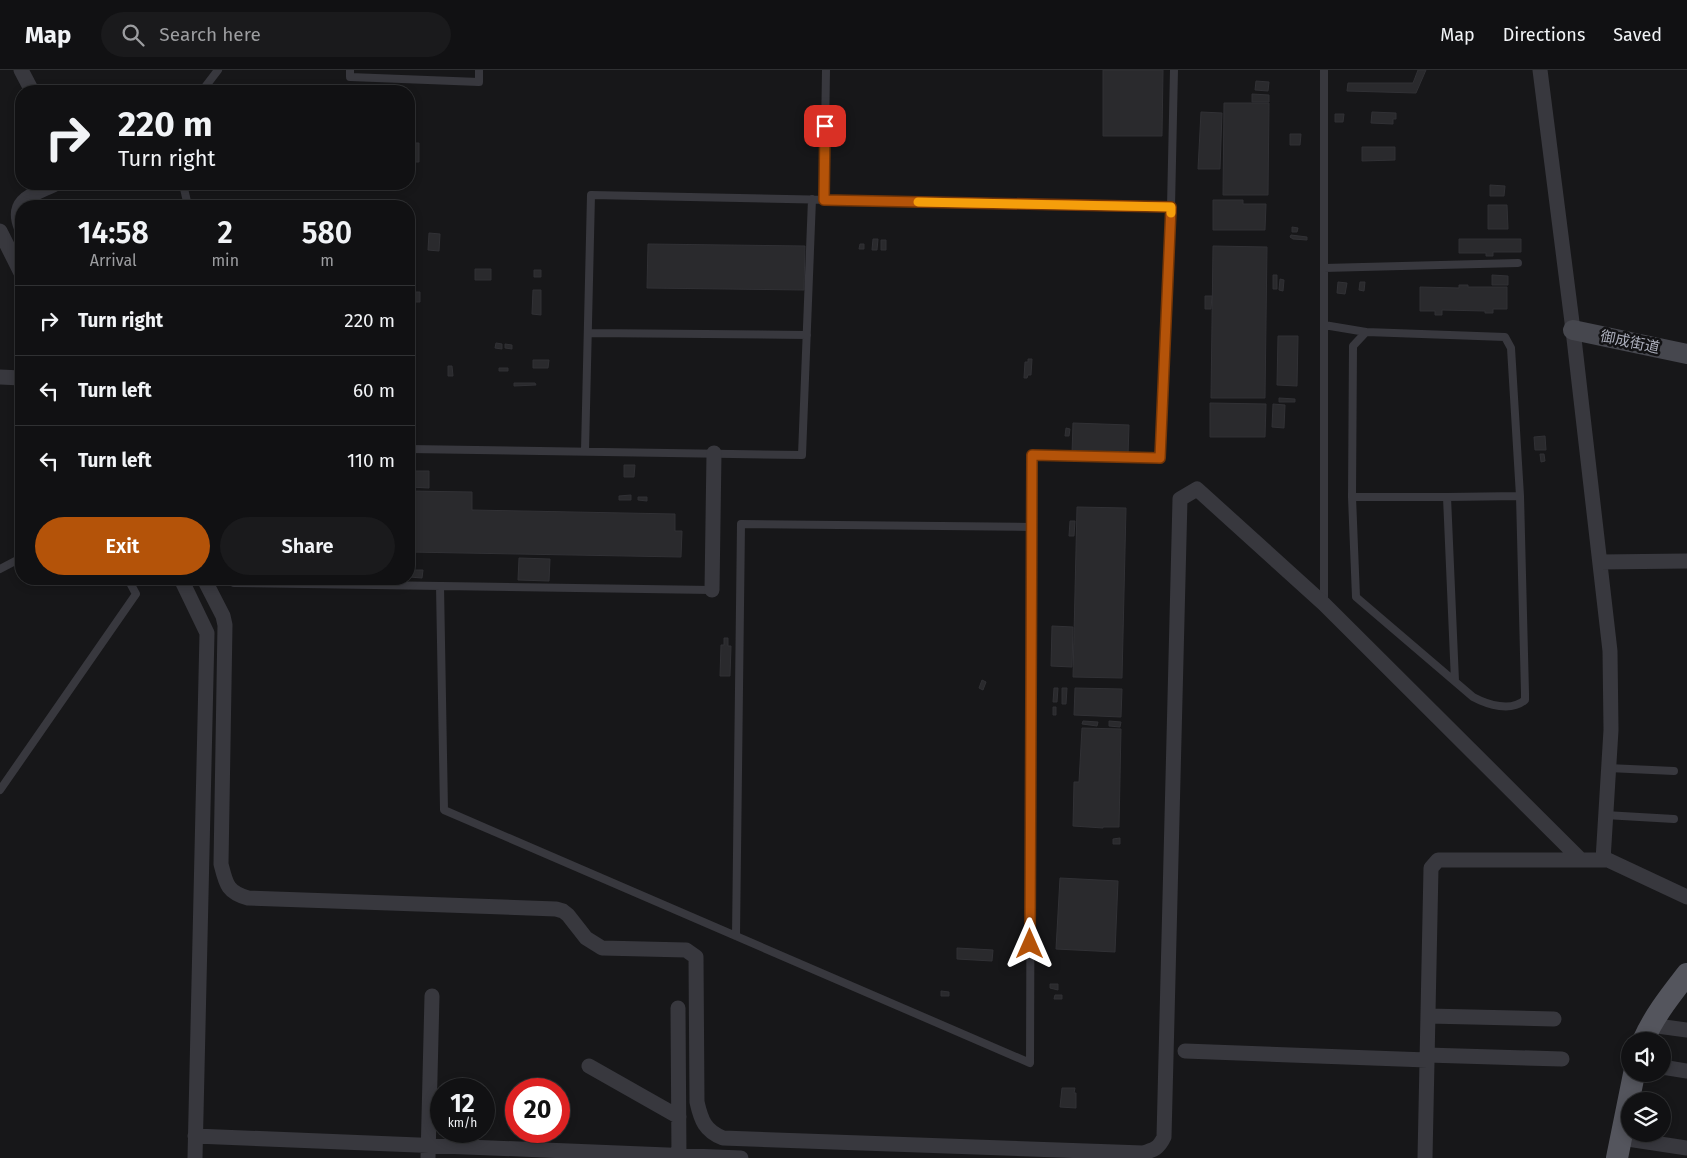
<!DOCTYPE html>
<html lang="en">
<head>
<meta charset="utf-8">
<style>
	:root { --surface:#111113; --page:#1a1a1c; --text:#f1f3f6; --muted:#9c9da0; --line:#303133; --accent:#b45309 }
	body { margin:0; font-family:"Fira Sans","Noto Sans JP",sans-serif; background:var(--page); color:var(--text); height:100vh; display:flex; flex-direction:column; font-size:19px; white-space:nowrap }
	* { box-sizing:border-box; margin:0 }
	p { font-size:16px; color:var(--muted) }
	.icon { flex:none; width:28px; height:28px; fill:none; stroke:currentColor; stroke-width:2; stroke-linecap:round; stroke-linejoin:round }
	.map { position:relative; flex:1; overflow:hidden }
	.side { position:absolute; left:15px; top:130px; width:400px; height:385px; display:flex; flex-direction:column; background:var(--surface); border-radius:20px; box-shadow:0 2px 8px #0003,0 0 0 1px var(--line) }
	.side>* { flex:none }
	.hud { position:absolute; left:15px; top:15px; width:400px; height:105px; border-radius:20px; box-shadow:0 2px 8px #0003,0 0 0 1px var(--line); background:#111113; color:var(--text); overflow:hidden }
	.fabs { position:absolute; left:1621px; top:962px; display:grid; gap:10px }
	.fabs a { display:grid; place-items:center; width:50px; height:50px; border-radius:50%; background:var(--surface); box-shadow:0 2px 8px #0003,0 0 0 1px var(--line); font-size:25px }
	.speed { position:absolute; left:430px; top:1008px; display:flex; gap:10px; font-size:25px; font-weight:700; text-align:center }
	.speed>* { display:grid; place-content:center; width:65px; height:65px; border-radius:50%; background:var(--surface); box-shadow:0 2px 8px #0003,0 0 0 1px var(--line); line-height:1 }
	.speed small { font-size:12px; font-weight:400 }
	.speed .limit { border:8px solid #d22; background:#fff; color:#111 }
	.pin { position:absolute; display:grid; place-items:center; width:42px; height:42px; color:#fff; margin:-21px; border-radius:10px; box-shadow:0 2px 8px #0006 }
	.me { position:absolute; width:55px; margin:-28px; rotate:0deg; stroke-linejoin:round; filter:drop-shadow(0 0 4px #0008) }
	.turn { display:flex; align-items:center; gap:18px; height:105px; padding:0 20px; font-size:22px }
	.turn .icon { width:65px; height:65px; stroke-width:2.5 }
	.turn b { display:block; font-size:35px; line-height:42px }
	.eta { display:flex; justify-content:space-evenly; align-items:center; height:85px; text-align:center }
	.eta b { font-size:30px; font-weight:600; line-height:35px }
	.cta { display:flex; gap:10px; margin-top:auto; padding:10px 20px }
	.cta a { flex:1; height:58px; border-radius:30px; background:var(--accent); color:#fff; font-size:20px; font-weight:600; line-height:58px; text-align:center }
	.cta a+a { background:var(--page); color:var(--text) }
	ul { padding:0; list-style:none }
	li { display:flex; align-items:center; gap:15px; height:70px; padding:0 20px; border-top:1px solid var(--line) }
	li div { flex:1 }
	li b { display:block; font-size:19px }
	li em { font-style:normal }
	header { display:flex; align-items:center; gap:30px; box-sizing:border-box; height:70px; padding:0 25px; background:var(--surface); border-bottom:1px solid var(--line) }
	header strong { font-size:24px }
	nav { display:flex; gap:28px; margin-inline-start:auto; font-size:18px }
	.search { width:350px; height:45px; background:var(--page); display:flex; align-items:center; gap:12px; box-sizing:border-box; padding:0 18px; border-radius:28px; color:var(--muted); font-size:19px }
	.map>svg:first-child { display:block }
	.building { fill:#2a2a2d; stroke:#313135 }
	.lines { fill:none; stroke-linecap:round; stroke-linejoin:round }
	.lane { stroke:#38383e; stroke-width:8 }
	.street { stroke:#38383e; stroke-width:15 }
	.secondary { stroke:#46474e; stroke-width:20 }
	.primary { stroke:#54555d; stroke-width:22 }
	.route-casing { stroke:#753606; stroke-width:12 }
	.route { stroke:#b45309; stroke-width:9 }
	.slow { stroke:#f59e0b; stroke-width:9 }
	.labels { text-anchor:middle; stroke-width:5; stroke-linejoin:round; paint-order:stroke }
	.street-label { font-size:15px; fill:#a9acb9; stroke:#121214 }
</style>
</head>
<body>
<header>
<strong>Map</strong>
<div class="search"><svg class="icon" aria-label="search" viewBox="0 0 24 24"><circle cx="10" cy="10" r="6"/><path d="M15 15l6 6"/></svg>Search here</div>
<nav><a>Map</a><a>Directions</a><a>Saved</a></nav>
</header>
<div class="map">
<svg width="1687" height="1088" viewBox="0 0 1687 1088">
	<rect width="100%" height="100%" fill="#171719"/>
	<path class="building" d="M1103,0H1163L1162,66H1103Z
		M1418,0H1426L1416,23L1347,21L1348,13H1413Z
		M1256,11L1269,12L1268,21L1255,20Z
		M1252,24L1269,25V32H1252Z
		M1224,33H1269L1268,125H1223Z
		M1201,42L1222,43L1220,99H1198Z
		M1372,42L1396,43V49H1393V54L1371,53Z
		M1335,44H1344L1343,52H1335Z
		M1290,64H1301L1300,75H1290Z
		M409,73H419V92H409Z
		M1362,77H1395V90L1362,91Z
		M1490,115L1505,116L1504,126H1490Z
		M1213,130H1243V134H1266L1265,160H1213Z
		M1488,135H1507L1508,159H1488Z
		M1292,157L1298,158L1297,162H1292Z
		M429,163L440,164L439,181L428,180Z
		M1291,165L1307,167V170L1293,169L1290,167Z
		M873,169H878L877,180H872Z
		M1459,169H1521V182H1493V186H1486V183H1459Z
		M881,170H886V180H881Z
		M648,174L805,176L804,220L647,218Z
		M860,174H864V179H859Z
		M1213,176L1267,177L1265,328H1211Z
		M475,199H491V210H475Z
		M534,200H541V207H534Z
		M1273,205H1277V219H1273Z
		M1492,205L1508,206V215H1492Z
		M1280,209L1284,210L1283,221L1279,220Z
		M1338,212L1347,213L1345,224L1337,223Z
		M1360,212H1365L1364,221L1359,220Z
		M1459,215H1468V217H1507V239H1493V243H1485V241L1442,240V245H1435V241H1420V217L1459,218Z
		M533,220H541V245L532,244Z
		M409,222H420V232H409Z
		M1205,226H1212L1211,239H1205Z
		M1278,266H1298L1297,316L1277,315Z
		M496,273L502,274V279L495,278Z
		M505,274L512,275V279L505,278Z
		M1028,289H1032L1031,305H1028L1027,308H1024L1025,292H1028Z
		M533,290H549L548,298H533Z
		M448,296H452L453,306H448Z
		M499,298H508V301H499Z
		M514,313H535L536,315L514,316Z
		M1279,328L1295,329V332H1279Z
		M1210,333L1266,334L1265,367H1210Z
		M1273,334L1285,335L1284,358L1272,357Z
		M1073,353L1129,355L1128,386L1072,384Z
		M1066,358L1070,359L1069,366H1065Z
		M1545,366L1546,380H1535L1534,367Z
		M1540,384H1544L1545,391L1541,392Z
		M624,395H635L634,407H624Z
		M409,401H429V418L409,417Z
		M409,421L472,422V440L675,444V461H682L681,487L409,482Z
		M631,425V430H619V426Z
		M638,427H647V431L638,430Z
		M1077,437L1126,438L1122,608L1073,607Z
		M1070,451H1075L1074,466H1069Z
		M519,488L550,489L549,511L518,510Z
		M409,500H423L422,508L409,507Z
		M1052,556L1073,557L1072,597L1051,596Z
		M724,568H728V576H731L730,606H720L721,575H724Z
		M982,610L986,612L983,620L979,618Z
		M1054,618H1058L1057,632H1053Z
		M1062,618H1067L1066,634H1062Z
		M1075,618L1122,619L1121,647L1074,645Z
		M1053,637H1056V645H1053Z
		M1083,651L1098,652L1097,656L1082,654Z
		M1109,651L1121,652L1120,657L1109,656Z
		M1082,658L1121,659L1119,757H1103V758L1073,756L1074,712H1079Z
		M1120,768V774H1113V769Z
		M1060,808L1118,811L1115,882L1056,879Z
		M957,878L993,880L992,891L957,889Z
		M1050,914H1058V920L1050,918Z
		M941,921L949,922V926H941Z
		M1055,925H1062V929H1054Z
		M1062,1018H1075L1074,1023H1076V1038L1060,1037Z"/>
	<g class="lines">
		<path class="lane" d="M350,0V7L479,12V0
			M202,21L218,0
			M183,114L188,136
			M824,130L826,0
			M1324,198L1518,193
			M1324,255L1366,262L1353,276L1352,427L1356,527L1473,627C1488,635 1511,642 1525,630V623L1520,426L1511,278L1505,267L1366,262
			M588,263L807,265
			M409,379L802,385L812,129
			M585,381L591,125L1171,137L1174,0
			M1352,427H1447L1520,426
			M1447,427L1455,611
			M0,499L21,488
			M234,509V513L712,520
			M440,516L444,740L1030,993L1032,385L1161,388L1171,137
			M1324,533V0
			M1608,698L1674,701
			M0,720L136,524L128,509
			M1605,745L1674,749
			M736,866L741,454L1031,457"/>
		<path class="street" d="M21,0L32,21
			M1540,0L1573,260L1610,581L1611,660L1603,790
			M21,157C10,129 35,124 55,114
			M0,161L21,203
			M0,307L21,308
			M1600,492L1687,491
			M181,509L207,563L195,1088
			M204,509L223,546L225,555L221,794C226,814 227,822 248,828L556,839L563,841L568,845L586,868L602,878L686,880L696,887L697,1032C701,1050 705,1061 723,1068L1143,1083C1154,1080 1159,1078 1164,1067L1180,429L1197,419L1324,534L1581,790
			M712,520L714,383
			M678,938L679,1088
			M1428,946L1554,949
			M1650,955L1687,960
			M1185,981L1427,990
			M1427,985L1562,989
			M589,996L679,1047
			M1662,997L1687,1001
			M195,1066L741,1088
			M1621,1068L1687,1078
			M428,1088L432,926
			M1425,1088L1431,798L1438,790H1608L1687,827"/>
		<path class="secondary" d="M1573,260L1687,284"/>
		<path class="primary" d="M1643,971C1654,946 1670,926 1687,904
			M1617,1088L1634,1004"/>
	</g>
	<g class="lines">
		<g class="route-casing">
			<path id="route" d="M825,56L824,130L1171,137L1160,388L1032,385L1030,874"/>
		</g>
		<use href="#route" class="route"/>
		<path class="slow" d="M918,132L1171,137V143"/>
	</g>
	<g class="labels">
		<g class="street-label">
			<text transform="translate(1630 272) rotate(12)" y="5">御成街道</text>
		</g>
	</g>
</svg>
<div class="fabs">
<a><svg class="icon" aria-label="sound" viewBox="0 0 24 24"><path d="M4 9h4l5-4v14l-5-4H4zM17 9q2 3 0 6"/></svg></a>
<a><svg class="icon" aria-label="layers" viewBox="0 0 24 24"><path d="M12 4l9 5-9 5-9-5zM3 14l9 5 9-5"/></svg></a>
</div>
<div class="speed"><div>12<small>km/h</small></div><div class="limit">20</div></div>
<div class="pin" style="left:825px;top:56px;background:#d93025"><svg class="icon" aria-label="arrive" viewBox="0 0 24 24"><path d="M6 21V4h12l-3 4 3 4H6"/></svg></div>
<svg class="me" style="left:1030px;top:874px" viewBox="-20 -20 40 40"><path d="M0-17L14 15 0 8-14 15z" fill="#b45309" stroke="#fff" stroke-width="4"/></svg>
<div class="hud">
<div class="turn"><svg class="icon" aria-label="right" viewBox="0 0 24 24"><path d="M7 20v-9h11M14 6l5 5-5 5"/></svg><div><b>220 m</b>Turn right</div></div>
</div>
<section class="side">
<div class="eta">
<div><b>14:58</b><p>Arrival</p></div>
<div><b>2</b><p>min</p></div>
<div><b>580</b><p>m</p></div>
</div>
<ul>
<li><svg class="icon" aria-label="right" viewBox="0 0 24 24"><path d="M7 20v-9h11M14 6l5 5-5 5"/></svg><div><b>Turn right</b></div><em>220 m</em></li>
<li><svg class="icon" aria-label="left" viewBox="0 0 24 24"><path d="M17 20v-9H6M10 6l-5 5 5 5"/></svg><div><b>Turn left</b></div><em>60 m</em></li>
<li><svg class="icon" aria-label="left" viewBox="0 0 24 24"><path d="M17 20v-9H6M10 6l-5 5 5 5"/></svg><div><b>Turn left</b></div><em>110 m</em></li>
</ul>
<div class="cta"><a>Exit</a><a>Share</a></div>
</section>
</div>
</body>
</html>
